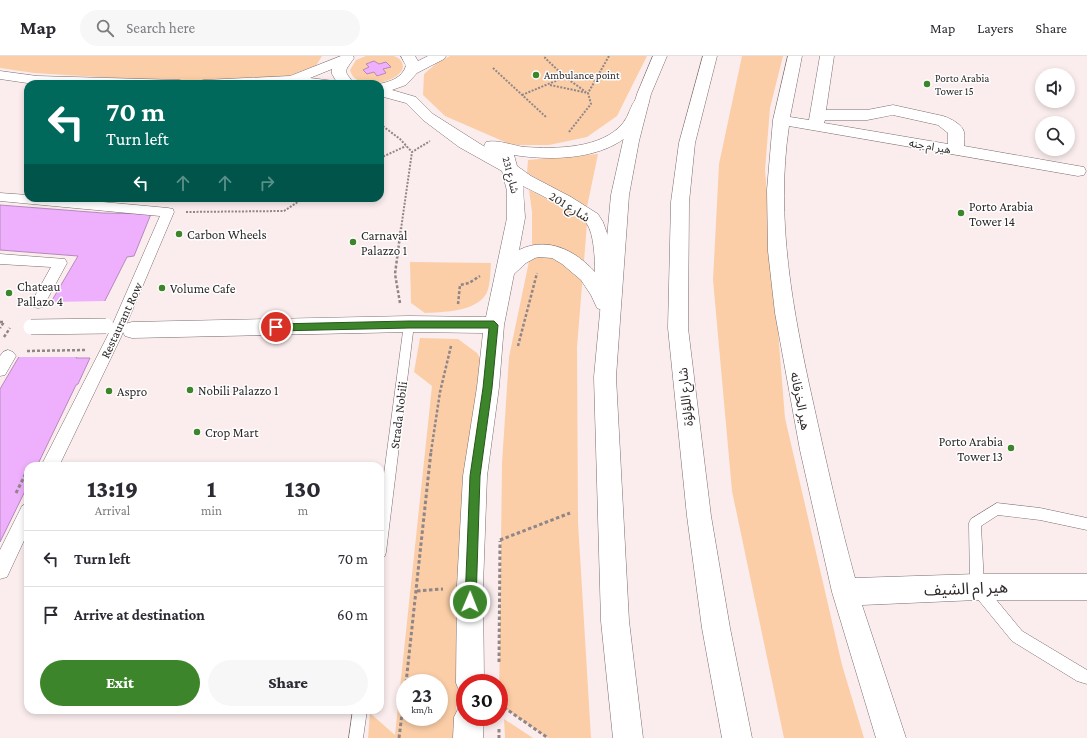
<!DOCTYPE html>
<html lang="en">
<head>
<meta charset="utf-8">
<style>
	:root { --surface:#fff; --page:#f7f7f7; --text:#2b2b33; --muted:#7c7c81; --line:#e1e1e2; --accent:#3d852b }
	body { margin:0; font-family:"Crimson Pro","Noto Sans Arabic",serif; background:var(--page); color:var(--text); height:100vh; display:flex; flex-direction:column; font-size:15px; white-space:nowrap }
	* { box-sizing:border-box; margin:0 }
	p { font-size:13px; color:var(--muted) }
	.icon { flex:none; width:22px; height:22px; fill:none; stroke:currentColor; stroke-width:2; stroke-linecap:round; stroke-linejoin:round }
	.map { position:relative; flex:1; overflow:hidden }
	.details { position:absolute; left:24px; top:406px; width:360px; height:252px; display:flex; flex-direction:column; background:var(--surface); border-radius:12px; box-shadow:0 2px 6px #0003 }
	.details>* { flex:none }
	.top-card { position:absolute; left:24px; top:24px; width:360px; height:122px; border-radius:12px; box-shadow:0 2px 6px #0003; background:#00695c; color:#fff; overflow:hidden }
	.buttons { position:absolute; left:1035px; top:12px; display:grid; gap:8px }
	.buttons a { display:grid; place-items:center; width:40px; height:40px; border-radius:50%; background:var(--surface); box-shadow:0 2px 6px #0003; font-size:20px }
	.speed { position:absolute; left:396px; top:618px; display:flex; gap:8px; font-size:20px; font-weight:700; text-align:center }
	.speed>* { display:grid; place-content:center; width:52px; height:52px; border-radius:50%; background:var(--surface); box-shadow:0 2px 6px #0003; line-height:1 }
	.speed small { font-size:10px; font-weight:400 }
	.speed .limit { border:6px solid #d22; background:#fff; color:#111 }
	.pin { position:absolute; display:grid; place-items:center; width:34px; height:34px; color:#fff; margin:-17px; border:2px solid #fff; border-radius:50%; box-shadow:0 1px 4px #0007 }
	.me { position:absolute; width:44px; margin:-22px; rotate:1deg; stroke-linejoin:round; filter:drop-shadow(0 0 3px #0008) }
	.turn { display:flex; align-items:center; gap:14px; height:84px; padding:0 16px; font-size:18px }
	.turn .icon { width:52px; height:52px; stroke-width:2.5 }
	.turn b { display:block; font-size:28px; line-height:34px }
	.lanes { display:flex; align-items:center; height:38px; padding:0 16px; background:#0003; justify-content:center; gap:20px; direction:ltr }
	.lanes .off { opacity:.35 }
	.eta { display:flex; justify-content:space-evenly; align-items:center; height:68px; text-align:center }
	.eta b { font-size:24px; font-weight:800; line-height:28px }
	.action { display:flex; gap:8px; margin-top:auto; padding:8px 16px }
	.action a { flex:1; height:46px; border-radius:24px; background:var(--accent); color:#fff; font-size:16px; font-weight:800; line-height:46px; text-align:center }
	.action a+a { background:var(--page); color:var(--text) }
	ul { padding:0; list-style:none }
	li { display:flex; align-items:center; gap:12px; height:56px; padding:0 16px; border-top:1px solid var(--line) }
	li div { flex:1 }
	li b { display:block; font-size:15px }
	li em { font-style:normal }
	header { display:flex; align-items:center; gap:24px; box-sizing:border-box; height:56px; padding:0 20px; background:var(--surface); border-bottom:1px solid var(--line) }
	header strong { font-size:19px }
	nav { display:flex; gap:22px; margin-inline-start:auto; font-size:14px }
	.search { width:280px; height:36px; background:var(--page); display:flex; align-items:center; gap:10px; box-sizing:border-box; padding:0 14px; border-radius:22px; color:var(--muted); font-size:15px }
	.map>svg:first-child { display:block }
	.green { fill:#fbcea7; fill-rule:evenodd }
	.water { fill:#eeb0fc; stroke:#b588bd }
	.pier { fill:#fbedee }
	.lines { fill:none; stroke-linecap:round; stroke-linejoin:round }
	.service-casing { stroke:#7a6d6e; stroke-width:1 }
	.pedestrian-casing { stroke:#7a6d6e; stroke-width:1 }
	.minor-casing { stroke:#7a6d6e; stroke-width:1 }
	.secondary-casing { stroke:#7a6d6e; stroke-width:1 }
	.path-far2 { stroke:#908687; stroke-width:2; stroke-dasharray:2 1.5; stroke-linecap:butt }
	.path-far1 { stroke:#908687; stroke-width:2.5; stroke-dasharray:3 2; stroke-linecap:butt }
	.path { stroke:#908687; stroke-width:3; stroke-dasharray:3.5 2.5; stroke-linecap:butt }
	.service { fill:#fff; fill-rule:evenodd }
	.pedestrian { fill:#fff; fill-rule:evenodd }
	.minor { fill:#fff; fill-rule:evenodd }
	.secondary { fill:#fff; fill-rule:evenodd }
	.pedestrian-bridge-casing { stroke:#7a6d6e; stroke-width:16; stroke-linecap:butt }
	.pedestrian-bridge { stroke:#fff; stroke-width:15 }
	.route { fill:#3d852b; stroke:#28561c }
	.poi-dot { fill:#3d852b; stroke:#fefefe; stroke-width:1.5 }
	.labels { text-anchor:middle; stroke-width:3; stroke-linejoin:round; paint-order:stroke }
	.far-poi-label { font-size:11px; fill:#2f2a2a; stroke:#fefefe; text-anchor:start }
	.far-street-label { font-size:11px; fill:#2f2a2a; stroke:#fefefe }
	.street-label { font-size:13px; fill:#2f2a2a; stroke:#fefefe }
	.poi-label { font-size:13px; fill:#2f2a2a; stroke:#fefefe; text-anchor:start }
	.near-street-label { font-size:16px; fill:#2f2a2a; stroke:#fefefe }
</style>
</head>
<body>
<header>
<strong>Map</strong>
<div class="search"><svg class="icon" aria-label="search" viewBox="0 0 24 24"><circle cx="10" cy="10" r="6"/><path d="M15 15l6 6"/></svg>Search here</div>
<nav><a>Map</a><a>Layers</a><a>Share</a></nav>
</header>
<div class="map">
<svg width="1087" height="682" viewBox="0 0 1087 682">
	<rect width="100%" height="100%" fill="#fbedee"/>
	<path class="green" d="M0,0H322L314,13L285,23L162,25L34,17L0,12Z
		M366,0C374,0 385,0 394,0C397,1 400,3 401,5C414,23 356,40 350,14L356,4Z
		M450,0H647L617,60L587,81L549,89H512L445,60L423,39L424,18L438,6Z
		M742,0H783L770,52L765,114L785,362L842,609L864,682H784L732,435L713,224L719,108Z
		M598,98L587,151L527,117L528,104Z
		M529,134L575,157L587,168L577,291L578,466L591,682H548L499,648L502,407L509,301L532,191V156Z
		M410,206L491,207C490,217 491,233 484,241C471,256 443,256 425,257L411,247Z
		M420,282L458,283L477,297L482,305L454,682H368L370,657L395,679L432,330L414,316ZM405,627H439V661H405Z
		M504,663L533,682H505Z"/>
	<path class="water" d="M374,5L379,8L386,6L391,11L383,13L386,17L377,20L374,16L367,18L363,14L369,11L366,8Z
		M0,149L103,157L151,158L134,200L127,201L76,302H90L78,328L76,329L37,410H28V429L0,486V333L78,200L0,194Z"/>
	<path class="pier" d="M106,245L79,300L92,301H17L49,246Z"/>
	<g class="lines">
		<g class="service-casing">
			<path id="service" d="M409,264L413,265L414,268L386,496L385,500L380,502V448L404,268L405,265Z
				M997,447L1040,452L1087,462V474L1040,464L998,459L981,470L984,529L1022,575L1087,614V628L1077,625L1012,585L972,536L970,531L969,467L971,463Z
				M353,654H367L363,682H349Z"/>
		</g>
		<g class="pedestrian-casing">
			<path id="pedestrian" d="M0,137L28,139V142H59L168,152L173,153L174,156L121,281L59,410H41L107,281L160,160L0,145Z
				M0,198L65,203L67,207L43,251L38,252L33,251L31,247L51,211L0,208Z
				M8,294L13,296L16,300L5,319L0,320V300L3,296Z
				M28,447V476L7,521L0,523V494L22,450Z"/>
		</g>
		<g class="minor-casing">
			<path id="minor" d="M341,0H353L354,2C343,18 344,13 354,28H338L332,18V13L310,22L334,25L336,28H197L199,25L204,24L290,20Z
				M401,0H415L418,5L428,0H446L444,3L417,17L406,29L392,34L416,41L433,58L485,91L484,90L486,86C498,83 513,90 525,91C555,93 602,93 623,67C629,60 630,50 636,43L641,41L646,43L649,46C644,56 640,68 632,76C604,104 551,105 514,99L517,110L531,120L571,141L598,158L603,166L613,194L616,241L611,252L604,255L597,252L591,239L581,224L562,208L552,202L539,201L535,202L526,207L514,218L504,269L499,331L487,420L483,530L484,627H465V639L460,637L456,627L457,530L463,420L477,331L483,277L409,276L132,282L125,280L122,274L125,268L132,266L409,260L486,261L507,162V135L502,115L459,91L423,64L406,47L380,40V28H378C390,26 402,22 406,10ZM523,130C537,137 578,157 587,168C594,178 595,203 595,216C575,194 547,180 519,194L525,162Z
				M788,0H802L790,61L809,64L820,0H834L826,54H867L893,49L943,60C950,62 963,69 964,76C965,81 964,86 964,90L1078,110L1084,111L1086,115L1084,119L1078,120L789,70C775,162 793,256 813,346C826,405 839,464 855,522L977,518H1087V544H977L862,549L906,682H876L832,536L800,394L775,257L768,195L767,134L773,64ZM893,59L938,69L948,77V88L824,67L825,64H867Z
				M0,15L37,20L179,24L184,25L186,28H34L0,23Z
				M465,648V661H484L483,682H453L454,661L459,651Z"/>
		</g>
		<g class="secondary-casing">
			<path id="secondary" d="M653,0H667L651,38L639,85L629,139L616,321L629,565L643,682H613L601,565L594,321L611,139L623,85L637,38Z
				M703,0H717L695,87L689,146L688,272L711,460L730,572L752,682H722L702,572L687,460L668,272L671,146L679,87Z"/>
		</g>
		<path class="path-far2" d="M493,12L546,61
			M565,21L586,36
			M550,29L588,37
			M522,39L565,21L545,2L546,0
			M380,68L400,83L412,96
			M569,76L591,48L588,37L609,0
			M380,102L406,90
			M186,156L284,155L304,142
			M401,173L412,96L430,85"/>
		<path class="path-far1" d="M400,247L395,218L401,172
			M458,248L460,229L469,227L480,220
			M0,266H4L0,272
			M4,281L10,272
			M518,290L537,217
			M27,295L86,294
			M431,396L440,336L451,290"/>
		<path class="path" d="M16,437L28,413
			M500,484L570,457
			M417,535L443,533
			M499,606L500,485
			M406,627L431,395
			M499,648L548,682
			M499,673V682
			M399,682L405,634"/>
		<use href="#service" class="service"/>
		<use href="#pedestrian" class="pedestrian"/>
		<use href="#minor" class="minor"/>
		<use href="#secondary" class="secondary"/>
		<g class="pedestrian-bridge-casing">
			<path id="pedestrian-bridge" d="M31,271L106,270"/>
		</g>
		<use href="#pedestrian-bridge" class="pedestrian-bridge"/>
	</g>
	<path class="route" d="M409,265H494L498,269L492,332L480,420L476,546L474,550L470,552L466,550L465,546L470,420L483,332L489,272H409L276,275L272,271L276,268Z"/>
	<g class="poi-dot">
		<circle cx="536" cy="19" r="4"/>
		<circle cx="927" cy="28" r="4"/>
		<circle cx="961" cy="157" r="4"/>
		<circle cx="179" cy="178" r="4"/>
		<circle cx="353" cy="186" r="4"/>
		<circle cx="162" cy="232" r="4"/>
		<circle cx="9" cy="237" r="4"/>
		<circle cx="190" cy="334" r="4"/>
		<circle cx="109" cy="335" r="4"/>
		<circle cx="197" cy="376" r="4"/>
		<circle cx="1011" cy="392" r="4"/>
	</g>
	<g class="labels">
		<g class="far-poi-label">
			<text x="544" y="23">Ambulance point</text>
			<text x="935" y="26">Porto Arabia<tspan x="935" dy="13">Tower 15</tspan></text>
		</g>
		<g class="far-street-label">
			<text transform="translate(930 90) rotate(10)" y="4">هير ام جنه</text>
			<text transform="translate(511 119) rotate(76)" y="4">شارع 231</text>
		</g>
		<g class="street-label">
			<text transform="translate(570 150) rotate(32)" y="5">شارع 201</text>
			<text transform="translate(121 264) rotate(-65)" y="5">Restaurant Row</text>
			<text transform="translate(685 341) rotate(-96)" y="5">شارع اللؤلؤة</text>
			<text transform="translate(801 345) rotate(79)" y="5">هير الخرقانه</text>
			<text transform="translate(398 359) rotate(-83)" y="5">Strada Nobili</text>
		</g>
		<g class="poi-label">
			<text x="969" y="155">Porto Arabia<tspan x="969" dy="15">Tower 14</tspan></text>
			<text x="187" y="183">Carbon Wheels</text>
			<text x="361" y="184">Carnaval<tspan x="361" dy="15">Palazzo 1</tspan></text>
			<text x="17" y="235">Chateau<tspan x="17" dy="15">Pallazo 4</tspan></text>
			<text x="170" y="237">Volume Cafe</text>
			<text x="198" y="339">Nobili Palazzo 1</text>
			<text x="117" y="340">Aspro</text>
			<text x="205" y="381">Crop Mart</text>
			<text x="1003" y="390" text-anchor="end">Porto Arabia<tspan x="1003" dy="15">Tower 13</tspan></text>
		</g>
		<g class="near-street-label">
			<text transform="translate(966 532) rotate(-2)" y="6">هير ام الشيف</text>
		</g>
	</g>
</svg>
<div class="buttons">
<a><svg class="icon" aria-label="sound" viewBox="0 0 24 24"><path d="M4 9h4l5-4v14l-5-4H4zM17 9q2 3 0 6"/></svg></a>
<a><svg class="icon" aria-label="search" viewBox="0 0 24 24"><circle cx="10" cy="10" r="6"/><path d="M15 15l6 6"/></svg></a>
</div>
<div class="speed"><div>23<small>km/h</small></div><div class="limit">30</div></div>
<div class="pin" style="left:276px;top:271px;background:#d93025"><svg class="icon" aria-label="arrive" viewBox="0 0 24 24"><path d="M6 21V4h12l-3 4 3 4H6"/></svg></div>
<svg class="me" style="left:470px;top:546px" viewBox="-20 -20 40 40"><circle r="17" fill="#3d852b" stroke="#fff" stroke-width="3"/><path d="M0-11L8 9 0 5-8 9z" fill="#fff"/></svg>
<div class="top-card">
<div class="turn"><svg class="icon" aria-label="left" viewBox="0 0 24 24"><path d="M17 20v-9H6M10 6l-5 5 5 5"/></svg><div><b>70 m</b>Turn left</div></div>
<div class="lanes"><svg class="icon" aria-label="left" viewBox="0 0 24 24"><path d="M17 20v-9H6M10 6l-5 5 5 5"/></svg><svg class="icon off" aria-label="ahead" viewBox="0 0 24 24"><path d="M12 20V5M6 11l6-6 6 6"/></svg><svg class="icon off" aria-label="ahead" viewBox="0 0 24 24"><path d="M12 20V5M6 11l6-6 6 6"/></svg><svg class="icon off" aria-label="right" viewBox="0 0 24 24"><path d="M7 20v-9h11M14 6l5 5-5 5"/></svg></div>
</div>
<section class="details">
<div class="eta">
<div><b>13:19</b><p>Arrival</p></div>
<div><b>1</b><p>min</p></div>
<div><b>130</b><p>m</p></div>
</div>
<ul>
<li><svg class="icon" aria-label="left" viewBox="0 0 24 24"><path d="M17 20v-9H6M10 6l-5 5 5 5"/></svg><div><b>Turn left</b></div><em>70 m</em></li>
<li><svg class="icon" aria-label="arrive" viewBox="0 0 24 24"><path d="M6 21V4h12l-3 4 3 4H6"/></svg><div><b>Arrive at destination</b></div><em>60 m</em></li>
</ul>
<div class="action"><a>Exit</a><a>Share</a></div>
</section>
</div>
</body>
</html>
